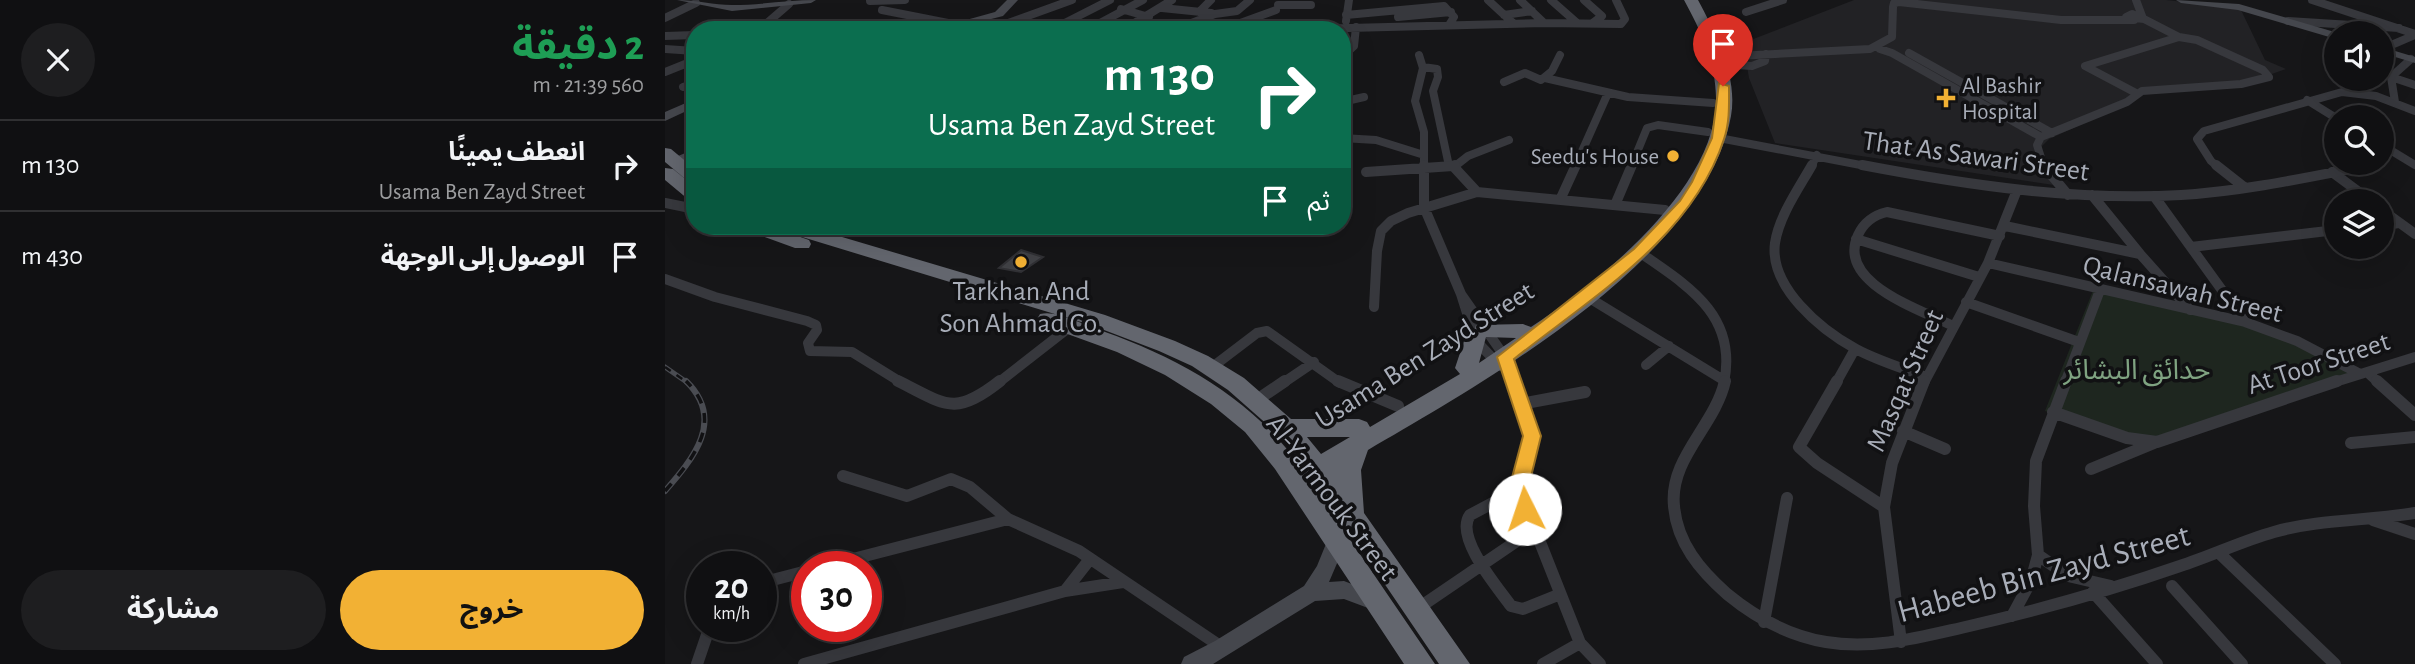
<!DOCTYPE html>
<html lang="ar">
<head>
<meta charset="utf-8">
<style>
	:root { --surface:#101012; --page:#1e1e20; --text:#f1f3f6; --muted:#9c9d9f; --line:#303032; --accent:#f2b134 }
	body { margin:0; font-family:"Alegreya Sans","Noto Sans Arabic",sans-serif; background:var(--page); color:var(--text); direction:rtl; height:100vh; display:flex; flex-direction:column; font-size:26px; white-space:nowrap }
	* { box-sizing:border-box; margin:0 }
	p { font-size:23px; color:var(--muted) }
	.icon { flex:none; width:38px; height:38px; fill:none; stroke:currentColor; stroke-width:2; stroke-linecap:round; stroke-linejoin:round }
	.map { position:relative; flex:1; overflow:hidden; direction:ltr }
	.sheet { display:flex; flex-direction:column; background:var(--surface); width:665px }
	.sheet>* { flex:none }
	.top-card { position:absolute; left:21px; top:21px; width:665px; height:214px; border-radius:28px; box-shadow:0 7px 28px #0002,0 0 0 2px var(--line); direction:rtl; background:#0b6e4f; color:#fff; overflow:hidden }
	.fabs { position:absolute; left:1659px; top:21px; display:grid; gap:14px }
	.fabs a { display:grid; place-items:center; width:70px; height:70px; border-radius:50%; background:var(--surface); box-shadow:0 7px 28px #0002,0 0 0 2px var(--line); font-size:35px }
	.speed { position:absolute; left:21px; top:551px; display:flex; gap:14px; font-size:35px; font-weight:700; text-align:center }
	.speed>* { display:grid; place-content:center; width:91px; height:91px; border-radius:50%; background:var(--surface); box-shadow:0 7px 28px #0002,0 0 0 2px var(--line); line-height:1 }
	.speed small { font-size:18px; font-weight:400 }
	.speed .limit { border:10px solid #d22; background:#fff; color:#111 }
	.pin { position:absolute; display:grid; place-items:center; width:60px; height:60px; color:#fff; margin:-72px -30px; border-radius:50% 50% 50% 0; rotate:-45deg; box-shadow:0 0 7px #0007 }
	.pin .icon { rotate:45deg }
	.me { position:absolute; width:77px; margin:-38px; rotate:356deg; stroke-linejoin:round; filter:drop-shadow(0 0 5px #0008) }
	.turn { display:flex; align-items:center; gap:24px; height:147px; padding:0 21px; font-size:32px }
	.turn .icon { width:91px; height:91px; stroke-width:2.5 }
	.turn b { display:block; font-size:49px; line-height:60px }
	.then { display:flex; align-items:center; height:66px; padding:0 21px; background:#0003; gap:14px; font-size:26px }
	.round { display:grid; place-items:center; flex:none; width:74px; height:74px; border-radius:37px; background:var(--page) }
	.overview { display:flex; align-items:center; justify-content:space-between; height:119px; padding:0 21px }
	h1 { font-size:42px; font-weight:700; line-height:52px; color:#1e9e55 }
	.cta { display:flex; gap:14px; margin-top:auto; padding:14px 21px }
	.cta a { flex:1; height:80px; border-radius:42px; background:var(--accent); color:#111; font-size:28px; font-weight:700; line-height:80px; text-align:center }
	.cta a+a { background:var(--page); color:var(--text) }
	ul { padding:0; list-style:none }
	li { display:flex; align-items:center; gap:21px; height:91px; padding:0 21px; border-top:2px solid var(--line) }
	li div { flex:1 }
	li b { display:block; font-size:26px }
	li em { font-style:normal }
	main { display:flex; flex:1; min-height:0 }
	.map>svg:first-child { display:block }
	.built { fill:#222225 }
	.green { fill:#1e261f }
	.building { fill:#404145; stroke:#303034; stroke-width:2 }
	.lines { fill:none; stroke-linecap:round; stroke-linejoin:round }
	.street-far2 { stroke:#37383d; stroke-width:8 }
	.street-far1 { stroke:#37383d; stroke-width:10 }
	.street { stroke:#37383d; stroke-width:12 }
	.secondary { fill:#45474d; fill-rule:evenodd }
	.highway { fill:#63666e; fill-rule:evenodd }
	.rail-far1-casing { stroke:#4a4c52; stroke-width:5 }
	.rail-casing { stroke:#4a4c52; stroke-width:6 }
	.rail-far1 { stroke:#111113; stroke-width:2.5; stroke-dasharray:7; stroke-linecap:butt }
	.rail { stroke:#111113; stroke-width:3.5; stroke-dasharray:10; stroke-linecap:butt }
	.route { fill:#f2b134; stroke:#9d7322; stroke-width:2 }
	.poi-dot { fill:#f2b134; stroke:#111113; stroke-width:2.5 }
	.labels { text-anchor:middle; stroke-width:7; stroke-linejoin:round; paint-order:stroke }
	.far-poi-label { font-size:23px; fill:#a8adb8; stroke:#111113; text-anchor:start }
	.street-label { font-size:28px; fill:#a8adb8; stroke:#111113 }
	.poi-label { font-size:28px; fill:#a8adb8; stroke:#111113 }
	.park-label { font-size:28px; fill:#7fa381; stroke:#111113 }
	.near-street-label { font-size:33px; fill:#a8adb8; stroke:#111113 }
</style>
</head>
<body>
<main>
<div class="map">
<svg width="1750" height="664" viewBox="0 0 1750 664">
	<rect width="100%" height="100%" fill="#161618"/>
	<path class="built" d="M1189,0H1501L1566,7L1576,10L1600,60L1621,69L1567,88L1479,92L1462,104L1384,139L1377,146V155L1402,187L1110,143L1084,78L1078,43Z"/>
	<path class="green" d="M1429,288L1580,324L1696,373L1489,441L1438,432L1380,411Z"/>
	<path class="building" d="M356,250L378,257L356,272L334,268Z"/>
	<g class="lines">
		<path class="street-far2" d="M823,0L848,23
			M855,0L879,23
			M886,0L911,22
			M919,0L937,16L929,22
			M1471,0L1477,16
			M1647,0L1750,34
			M205,1L240,0
			M613,5H646
			M497,8L546,13
			M456,9L484,17
			M217,10L288,24
			M534,12L546,0
			M1081,12L1118,0
			M1467,14L1479,19L1461,17Z
			M681,15L779,6L789,17L784,25
			M839,15L867,11
			M733,17L786,12
			M0,18L31,3
			M1479,19L1514,37
			M681,21L684,0
			M1623,21L1734,28
			M94,30L124,4
			M324,30L407,0
			M386,30L445,0
			M422,30L478,0
			M458,30L507,0
			M508,30L550,14L572,11L585,0
			M556,30L611,10
			M602,30L879,23L956,24L960,19L951,0
			M0,36L30,35
			M0,49L30,51
			M1215,49L1227,53L1376,137
			M1717,49L1750,35
			M1244,53L1387,133
			M754,55L758,68L750,101L759,132V167
			M677,57L689,46L691,27
			M1052,57L1205,49L1227,37L1228,7L1229,3L1234,2L1396,20H1469
			M1055,64L1087,66L1100,61L1101,54
			M758,67L772,69L773,77L768,91L784,166
			M0,72L30,60
			M1726,77L1750,85
			M880,78L963,97L1048,103
			M839,82L860,73L876,80L887,71L895,55
			M18,87L30,83
			M1642,100L1671,118
			M677,102L699,97
			M1730,102L1726,77L1746,59
			M677,138L711,140L759,155
			M1054,138L1206,167
			M1717,145L1750,165
			M780,167L788,166
			M789,167L803,156L844,140
			M910,167L943,93
			M966,167L982,128L993,125L1043,132
			M1146,167L1152,155
			M1379,167L1372,145L1376,137L1462,102L1477,91L1576,84L1604,77L1598,70L1532,40L1514,37L1420,66L1471,93
			M1553,167L1546,161L1532,139L1539,131L1677,92L1711,96L1750,111
			M1697,167L1716,163"/>
		<path class="street-far1" d="M759,165V207L796,294L807,329L815,345L835,366
			M790,165L788,166L812,192
			M1147,165C1134,188 1114,216 1110,243C1104,287 1156,330 1191,349C1213,361 1238,368 1261,377
			M1197,165C1302,185 1409,201 1516,195C1580,191 1644,177 1706,165
			M1378,165L1403,195
			M1551,165L1579,187
			M701,172L788,166
			M1667,172L1706,201
			M1427,195L1475,254
			M1489,196L1580,322
			M895,200L911,165
			M0,203L30,209
			M950,205L967,165
			M1717,210L1750,234
			M1717,225L1735,223
			M1340,226L1475,254L1525,310
			M1191,239L1314,277
			M1526,247L1671,230
			M974,252C1023,286 1073,315 1059,383
			M1323,263L1580,322L1632,341L1695,374
			M0,279L50,297L142,321L151,325L152,330L143,343L145,351L187,352L237,383
			M796,294L840,357L849,383
			M921,296L1060,381
			M1301,302L1414,342
			M709,307L712,251L716,231L726,221L743,213L812,192L1000,210
			M1288,326C1255,309 1171,283 1193,235C1199,222 1209,215 1222,212L1335,236
			M981,365L1004,346
			M546,368L592,333L602,331L675,383
			M1702,372L1714,383
			M333,383L406,326
			M618,383L649,362
			M1171,383L1190,349
			M1259,383L1323,263L1352,190
			M1400,383L1435,290
			M1667,383L1750,357"/>
		<path class="street" d="M233,381C281,405 289,417 335,381
			M673,381L733,406
			M849,381L866,430L867,441L854,489L915,643L935,664
			M1060,381C1050,426 1004,458 1009,506C1012,543 1035,570 1062,594C1090,617 1125,636 1161,642C1206,650 1252,638 1296,628C1370,611 1443,591 1515,566C1546,556 1577,541 1609,532C1655,519 1703,521 1750,513
			M1172,381L1134,447L1152,463L1219,507
			M1712,381L1750,415
			M592,400L620,381
			M856,404L920,392
			M1388,412L1462,438L1492,442L1672,381
			M1238,431L1280,449
			M1686,443L1750,437
			M1426,469L1489,443
			M178,476L242,496L286,479L305,487L343,519
			M854,489L805,515C789,537 833,588 846,606L858,609L893,595
			M1708,520L1750,534
			M1554,553L1670,664
			M1373,555L1403,576L1446,586
			M157,567L343,519L414,551L558,648
			M96,583L142,571
			M1507,586L1577,664
			M400,591L425,559
			M1428,592L1492,664
			M752,609L868,530
			M1347,616L1366,581L1373,555L1369,506L1371,461L1401,381
			M1099,622L1122,498
			M1236,642L1219,507L1227,463L1259,381
			M32,664L45,626
			M139,664L400,591L458,582
			M878,664L915,643"/>
		<path class="secondary" d="M12,0C31,0 49,5 67,5C95,5 123,0 151,0L146,3L67,11Z
			M342,0H353L338,16L283,30H265L330,12Z
			M1511,0L1574,4L1673,33L1671,39L1573,10L1516,3Z
			M1717,47L1750,57V63L1717,53Z
			M30,99V107L0,121V112Z
			M30,149V157L7,165L1,161Z
			M672,532L679,534L682,540L664,582L679,581L718,596L721,602L718,608L711,611L679,599L650,601L548,664H516L519,657L550,641L639,586L652,566L665,534Z"/>
		<path class="highway" d="M1019,0H1033C1051,34 1073,76 1066,116C1040,259 819,382 703,450L696,470L699,513L805,664H774L649,480L645,481L770,664H739L610,469L580,432L546,404L500,375L452,352L375,324L372,319L375,314C390,310 411,321 426,327C508,355 583,394 635,466L637,464L613,434L563,390L527,366L494,351L426,325L124,233L144,240L146,244L144,248H130L81,230L79,226H105L114,229L112,226H140L440,315L510,341L543,356L579,378L626,419H694L702,422L705,427L795,374L790,368L800,338L809,332L811,325L858,324L866,327C934,282 1049,190 1051,102C1052,65 1036,31 1019,0ZM821,337L851,338L814,363ZM642,437H685L656,454Z
			M0,148L6,149L30,169V183L24,182L0,162Z
			M0,168L8,169L30,187V201L24,200L0,180Z"/>
		<g class="rail-far1-casing">
			<path id="rail-far1" d="M0,367L23,383"/>
		</g>
		<g class="rail-casing">
			<path id="rail" d="M0,491C28,459 61,420 21,381"/>
		</g>
		<use href="#rail-far1" class="rail-far1"/>
		<use href="#rail" class="rail"/>
	</g>
	<path class="route" d="M1054,83L1064,86C1064,103 1065,122 1059,139C1027,238 927,297 849,359L876,436L863,489L869,509L866,514L860,516L853,514L844,489L858,436L832,357L969,249L1015,201L1027,182L1047,138Z"/>
	<g class="poi-dot">
		<path d="M1277.5 87.5h7v7h7v7h-7v7h-7v-7h-7v-7h7z"/>
		<circle cx="1008" cy="156" r="7"/>
		<circle cx="356" cy="262" r="7"/>
	</g>
	<g class="labels">
		<g class="far-poi-label">
			<text x="1297" y="93">Al Bashir<tspan x="1297" dy="26">Hospital</tspan></text>
			<text x="994" y="164" text-anchor="end">Seedu's House</text>
		</g>
		<g class="street-label">
			<text transform="translate(1311 155) rotate(8)" y="10">That As Sawari Street</text>
			<text transform="translate(1518 288) rotate(14)" y="10">Qalansawah Street</text>
			<text transform="translate(759 354) rotate(-32)" y="10">Usama Ben Zayd Street</text>
			<text transform="translate(1653 362) rotate(-18)" y="10">At Toor Street</text>
			<text transform="translate(1239 380) rotate(-66)" y="10">Masqat Street</text>
			<text transform="translate(668 497) rotate(53)" y="10">Al-Yarmouk Street</text>
		</g>
		<g class="poi-label">
			<text x="356" y="300">Tarkhan And<tspan x="356" dy="32">Son Ahmad Co.</tspan></text>
		</g>
		<g class="park-label">
			<text x="1472" y="379">حدائق البشائر</text>
		</g>
		<g class="near-street-label">
			<text transform="translate(1378 572) rotate(-15)" y="12">Habeeb Bin Zayd Street</text>
		</g>
	</g>
</svg>
<div class="fabs">
<a><svg class="icon" aria-label="sound" viewBox="0 0 24 24"><path d="M4 9h4l5-4v14l-5-4H4zM17 9q2 3 0 6"/></svg></a>
<a><svg class="icon" aria-label="search" viewBox="0 0 24 24"><circle cx="10" cy="10" r="6"/><path d="M15 15l6 6"/></svg></a>
<a><svg class="icon" aria-label="layers" viewBox="0 0 24 24"><path d="M12 4l9 5-9 5-9-5zM3 14l9 5 9-5"/></svg></a>
</div>
<div class="speed"><div>20<small>km/h</small></div><div class="limit">30</div></div>
<div class="pin" style="left:1058px;top:86px;background:#d93025"><svg class="icon" aria-label="arrive" viewBox="0 0 24 24"><path d="M6 21V4h12l-3 4 3 4H6"/></svg></div>
<svg class="me" style="left:860px;top:509px" viewBox="-20 -20 40 40"><circle r="19" fill="#fff"/><path d="M0-13L10 11 0 6-10 11z" fill="#f2b134"/></svg>
<div class="top-card">
<div class="turn"><svg class="icon" aria-label="right" viewBox="0 0 24 24"><path d="M7 20v-9h11M14 6l5 5-5 5"/></svg><div><b>130 m</b>Usama Ben Zayd Street</div></div>
<div class="then">ثم<svg class="icon" aria-label="arrive" viewBox="0 0 24 24"><path d="M6 21V4h12l-3 4 3 4H6"/></svg></div>
</div>
</div>
<section class="sheet">
<div class="overview"><div><h1>2 دقيقة</h1><p>560 m · 21:39</p></div><a class="round"><svg class="icon" aria-label="close" viewBox="0 0 24 24"><path d="M6 6l12 12M18 6L6 18"/></svg></a></div>
<ul>
<li><svg class="icon" aria-label="right" viewBox="0 0 24 24"><path d="M7 20v-9h11M14 6l5 5-5 5"/></svg><div><b>انعطف يمينًا</b><p>Usama Ben Zayd Street</p></div><em>130 m</em></li>
<li><svg class="icon" aria-label="arrive" viewBox="0 0 24 24"><path d="M6 21V4h12l-3 4 3 4H6"/></svg><div><b>الوصول إلى الوجهة</b></div><em>430 m</em></li>
</ul>
<div class="cta"><a>خروج</a><a>مشاركة</a></div>
</section>
</main>
</body>
</html>
